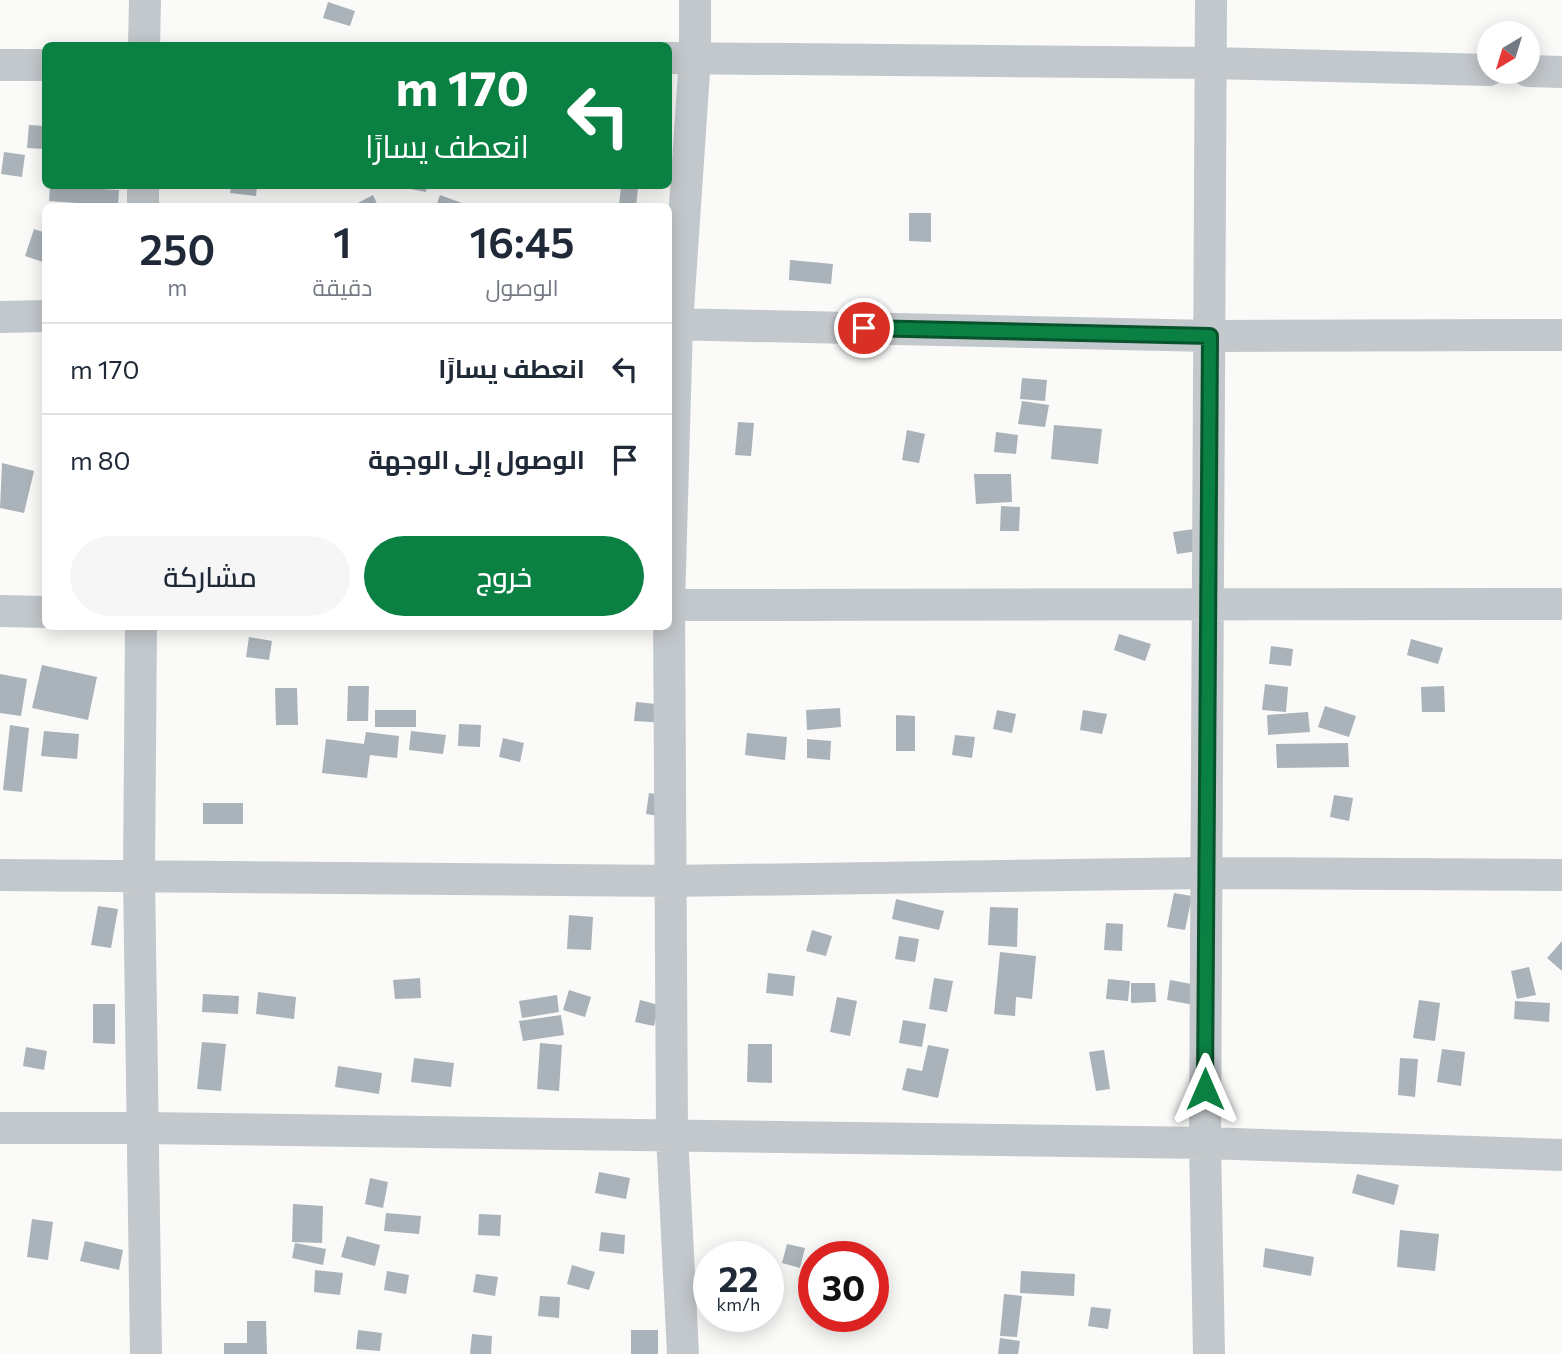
<!DOCTYPE html>
<html lang="ar">
<head>
<meta charset="utf-8">
<style>
	:root { --surface:#fff; --page:#f6f6f7; --text:#1f2937; --muted:#747a83; --line:#e0e1e3; --accent:#0b8043 }
	body { margin:0; font-family:Commissioner,Cairo,sans-serif; background:var(--page); color:var(--text); direction:rtl; height:100vh; display:flex; flex-direction:column; font-size:26px; white-space:nowrap }
	* { box-sizing:border-box; margin:0 }
	p { font-size:23px; color:var(--muted) }
	.icon { flex:none; width:38px; height:38px; fill:none; stroke:currentColor; stroke-width:2; stroke-linecap:round; stroke-linejoin:round }
	.map { position:relative; flex:1; overflow:hidden; direction:ltr }
	.details { position:absolute; left:42px; top:203px; width:630px; height:427px; display:flex; flex-direction:column; background:var(--surface); border-radius:10px; box-shadow:0 4px 18px #0003; direction:rtl }
	.details>* { flex:none }
	.hud { position:absolute; left:42px; top:42px; width:630px; height:147px; border-radius:10px; box-shadow:0 4px 18px #0003; direction:rtl; background:#0b8043; color:#fff; overflow:hidden }
	.needle { width:46px; rotate:218deg }
	.controls { position:absolute; left:1477px; top:21px; display:grid; gap:14px }
	.controls a { display:grid; place-items:center; width:63px; height:63px; border-radius:50%; background:var(--surface); box-shadow:0 4px 18px #0003; font-size:35px }
	.speed { position:absolute; left:693px; top:1241px; display:flex; gap:14px; font-size:35px; font-weight:700; text-align:center }
	.speed>* { display:grid; place-content:center; width:91px; height:91px; border-radius:50%; background:var(--surface); box-shadow:0 4px 18px #0003; line-height:1 }
	.speed small { font-size:18px; font-weight:400 }
	.speed .limit { border:10px solid #d22; background:#fff; color:#111 }
	.pin { position:absolute; display:grid; place-items:center; width:60px; height:60px; color:#fff; margin:-30px; border:4px solid #fff; border-radius:50%; box-shadow:0 2px 7px #0007 }
	.me { position:absolute; width:77px; margin:-38px; rotate:0deg; stroke-linejoin:round; filter:drop-shadow(0 0 5px #0008) }
	.turn { display:flex; align-items:center; gap:24px; height:147px; padding:0 28px; font-size:32px }
	.turn .icon { width:91px; height:91px; stroke-width:2.5 }
	.turn b { display:block; font-size:49px; line-height:60px }
	.eta { display:flex; justify-content:space-evenly; align-items:center; height:119px; text-align:center }
	.eta b { font-size:42px; font-weight:600; line-height:49px }
	.action { display:flex; gap:14px; margin-top:auto; padding:14px 28px }
	.action a { flex:1; height:80px; border-radius:42px; background:var(--accent); color:#fff; font-size:28px; font-weight:600; line-height:80px; text-align:center }
	.action a+a { background:var(--page); color:var(--text) }
	ul { padding:0; list-style:none }
	li { display:flex; align-items:center; gap:21px; height:91px; padding:0 28px; border-top:2px solid var(--line) }
	li div { flex:1 }
	li b { display:block; font-size:26px }
	li em { font-style:normal }
	.map>svg:first-child { display:block }
	.building { fill:#aab3b9 }
	.lines { fill:none; stroke-linecap:round; stroke-linejoin:round }
	.minor { stroke:#c3c8cc; stroke-width:32 }
	.route-casing { stroke:#07532c; stroke-width:18 }
	.route { stroke:#0b8043; stroke-width:12 }
</style>
</head>
<body>
<div class="map">
<svg width="1562" height="1354" viewBox="0 0 1562 1354">
	<rect width="100%" height="100%" fill="#fafaf8"/>
	<path class="building" d="M328,2L355,11L350,26L323,18Z
		M29,125L46,126L45,149L27,148Z
		M4,152L25,155L22,177L1,174Z
		M50,186L119,190L118,206L49,201Z
		M231,186H257L256,196L230,193Z
		M395,186H427L426,192Z
		M621,186L638,188L636,206H619Z
		M373,195L378,206H355L354,205Z
		M440,195L470,206H436Z
		M909,213H931V242L909,241Z
		M34,229L46,233V263L25,256Z
		M790,260L833,264L831,284L789,280Z
		M1022,378L1047,380L1045,401L1020,399Z
		M1022,401L1049,405L1045,427L1018,424Z
		M738,422L754,423L751,456L735,455Z
		M1054,425L1102,429L1098,464L1051,459Z
		M907,430L925,434L919,463L902,460Z
		M996,432L1018,435L1016,454L994,452Z
		M2,463L34,471L24,513L0,508Z
		M974,474H1011L1012,502L976,504Z
		M1001,506L1020,507L1019,531H1000Z
		M1194,529L1198,551L1177,554L1173,532Z
		M1119,634L1151,644L1145,661L1114,650Z
		M249,637L272,641L269,660L246,657Z
		M1411,639L1443,648L1438,664L1407,655Z
		M1271,646L1293,649L1291,666L1269,664Z
		M42,665L97,677L88,720L32,708Z
		M0,674L27,679L21,716L0,713Z
		M1265,684L1288,687L1286,712L1262,710Z
		M348,686H369L368,721H347Z
		M1444,686L1445,712H1422L1421,687Z
		M275,688H297L298,725H276Z
		M636,702L666,705L665,723L634,721Z
		M1325,706L1356,716L1349,737L1318,727Z
		M840,708L841,727L807,730L806,710Z
		M375,710H416V727H375Z
		M997,710L1016,714L1012,733L993,729Z
		M1083,710L1107,714L1102,734L1080,730Z
		M1308,712L1310,732L1268,735L1267,715Z
		M896,715L915,716V751H896Z
		M459,724L481,725L480,747L458,746Z
		M10,725L29,728L22,792L3,790Z
		M44,731L79,734L77,759L41,756Z
		M411,731L446,735L443,754L409,750Z
		M366,732L399,736L397,758L370,755L367,778L322,773L326,739L364,744Z
		M747,733L787,737L785,760L745,755Z
		M955,735L975,737L972,758L952,755Z
		M503,738L524,743L520,762L499,757Z
		M807,739L831,741L830,760L807,758Z
		M1348,743L1349,767L1277,768L1276,744Z
		M649,793L668,796L665,817L646,814Z
		M1334,795L1353,798L1349,821L1330,817Z
		M203,803H243V824H203Z
		M1174,893L1192,896L1185,930L1167,927Z
		M896,899L944,911L939,930L892,919Z
		M98,906L118,909L111,948L91,945Z
		M990,907L1018,908L1017,947L988,945Z
		M569,915L593,917L591,950L567,949Z
		M1106,923L1123,924L1122,951L1104,950Z
		M812,930L832,936L826,956L806,951Z
		M899,936L919,939L915,962L895,959Z
		M1562,941V971L1547,958Z
		M1000,952L1036,956L1032,999L1016,997L1015,1016L994,1014Z
		M1529,967L1536,995L1517,999L1511,971Z
		M768,973L795,976L793,996L766,993Z
		M420,978L421,998L395,999L393,980Z
		M934,978L953,981L947,1012L929,1009Z
		M1108,979L1130,981L1128,1001L1106,999Z
		M1170,980L1197,985L1194,1005L1167,1000Z
		M1131,983H1155L1156,1002L1131,1003Z
		M569,990L591,997L585,1017L563,1010Z
		M258,992L296,997L294,1019L256,1014Z
		M203,994L239,996L238,1014L202,1012Z
		M557,995L559,1012L522,1018L519,1001Z
		M837,997L857,1001L850,1036L830,1032Z
		M640,1000L659,1005L654,1026L635,1022Z
		M1419,1000L1440,1003L1435,1041L1413,1038Z
		M1515,1001L1550,1003L1549,1022L1514,1019Z
		M93,1004H115V1044L93,1043Z
		M561,1015L564,1035L523,1041L519,1021Z
		M903,1020L926,1024L922,1047L899,1043Z
		M202,1042L226,1044L221,1091L197,1089Z
		M540,1043L562,1045L559,1091L537,1089Z
		M748,1044H772V1083L747,1082Z
		M928,1045L949,1049L938,1098L902,1090L907,1068L922,1071Z
		M26,1047L47,1051L44,1070L23,1066Z
		M1442,1049L1465,1052L1461,1086L1437,1082Z
		M1104,1050L1110,1089L1096,1091L1089,1052Z
		M414,1058L454,1063L451,1087L411,1082Z
		M1400,1058L1418,1059L1415,1097L1398,1095Z
		M338,1066L382,1073L379,1094L335,1087Z
		M599,1172L630,1178L626,1199L595,1193Z
		M1357,1174L1399,1185L1394,1205L1352,1193Z
		M370,1178L388,1182L383,1208L365,1204Z
		M293,1204L323,1206L322,1243L292,1242Z
		M386,1213L421,1216L419,1234L384,1231Z
		M479,1214L501,1215L500,1236L478,1235Z
		M32,1219L53,1222L48,1260L27,1257Z
		M1400,1230L1439,1234L1435,1271L1397,1267Z
		M601,1232L625,1235L624,1254L599,1251Z
		M347,1236L380,1245L375,1266L341,1257Z
		M85,1241L123,1250L119,1270L80,1261Z
		M295,1243L326,1249L323,1265L292,1258Z
		M787,1244L805,1248L800,1268L782,1263Z
		M1265,1248L1314,1257L1311,1276L1263,1267Z
		M572,1265L595,1272L589,1290L567,1284Z
		M315,1270L343,1273L340,1295L314,1292Z
		M387,1271L409,1275L406,1294L384,1290Z
		M1021,1271L1075,1274L1074,1296L1020,1293Z
		M476,1274L498,1277L495,1296L473,1292Z
		M1004,1294L1022,1296L1017,1337L1000,1336Z
		M540,1296L560,1297L559,1318L538,1316Z
		M1091,1307L1111,1309L1108,1329L1088,1326Z
		M247,1321H266L267,1354H224V1343H247Z
		M358,1330L382,1333L380,1351L356,1349Z
		M631,1330H658V1354H631Z
		M472,1334L492,1336L491,1354H470Z
		M1000,1338L1020,1341L1018,1354H998Z"/>
	<g class="lines">
		<path class="minor" d="M144,46L145,0
			M668,58L1210,63L1489,70
			M0,65H46
			M1528,71L1562,72
			M143,206V186
			M0,317L46,316
			M668,324L1211,336L1562,335
			M668,605L1562,604
			M0,611L46,612
			M141,626L139,876L146,1354
			M0,875L670,881L1207,873L1562,875
			M0,1128H142L1205,1143L1562,1155
			M683,1354L672,1135L669,605L677,324L695,57V0
			M1209,1354L1205,1143L1211,0"/>
	</g>
	<g class="lines">
		<g class="route-casing">
			<path id="route" d="M864,328L1210,336L1205,1089"/>
		</g>
		<use href="#route" class="route"/>
	</g>
</svg>
<div class="controls">
<a><svg class="needle" viewBox="-14 -14 28 28"><path d="M0-13l5 13h-10z" fill="#e53935"/><path d="M0 13l5-13h-10z" fill="#747a83"/></svg></a>
</div>
<div class="speed"><div>22<small>km/h</small></div><div class="limit">30</div></div>
<div class="pin" style="left:864px;top:328px;background:#d93025"><svg class="icon" aria-label="arrive" viewBox="0 0 24 24"><path d="M6 21V4h12l-3 4 3 4H6"/></svg></div>
<svg class="me" style="left:1205px;top:1089px" viewBox="-20 -20 40 40"><path d="M0-17L14 15 0 8-14 15z" fill="#0b8043" stroke="#fff" stroke-width="4"/></svg>
<div class="hud">
<div class="turn"><svg class="icon" aria-label="left" viewBox="0 0 24 24"><path d="M17 20v-9H6M10 6l-5 5 5 5"/></svg><div><b>170 m</b>انعطف يسارًا</div></div>
</div>
<section class="details">
<div class="eta">
<div><b>16:45</b><p>الوصول</p></div>
<div><b>1</b><p>دقيقة</p></div>
<div><b>250</b><p>m</p></div>
</div>
<ul>
<li><svg class="icon" aria-label="left" viewBox="0 0 24 24"><path d="M17 20v-9H6M10 6l-5 5 5 5"/></svg><div><b>انعطف يسارًا</b></div><em>170 m</em></li>
<li><svg class="icon" aria-label="arrive" viewBox="0 0 24 24"><path d="M6 21V4h12l-3 4 3 4H6"/></svg><div><b>الوصول إلى الوجهة</b></div><em>80 m</em></li>
</ul>
<div class="action"><a>خروج</a><a>مشاركة</a></div>
</section>
</div>
</body>
</html>
